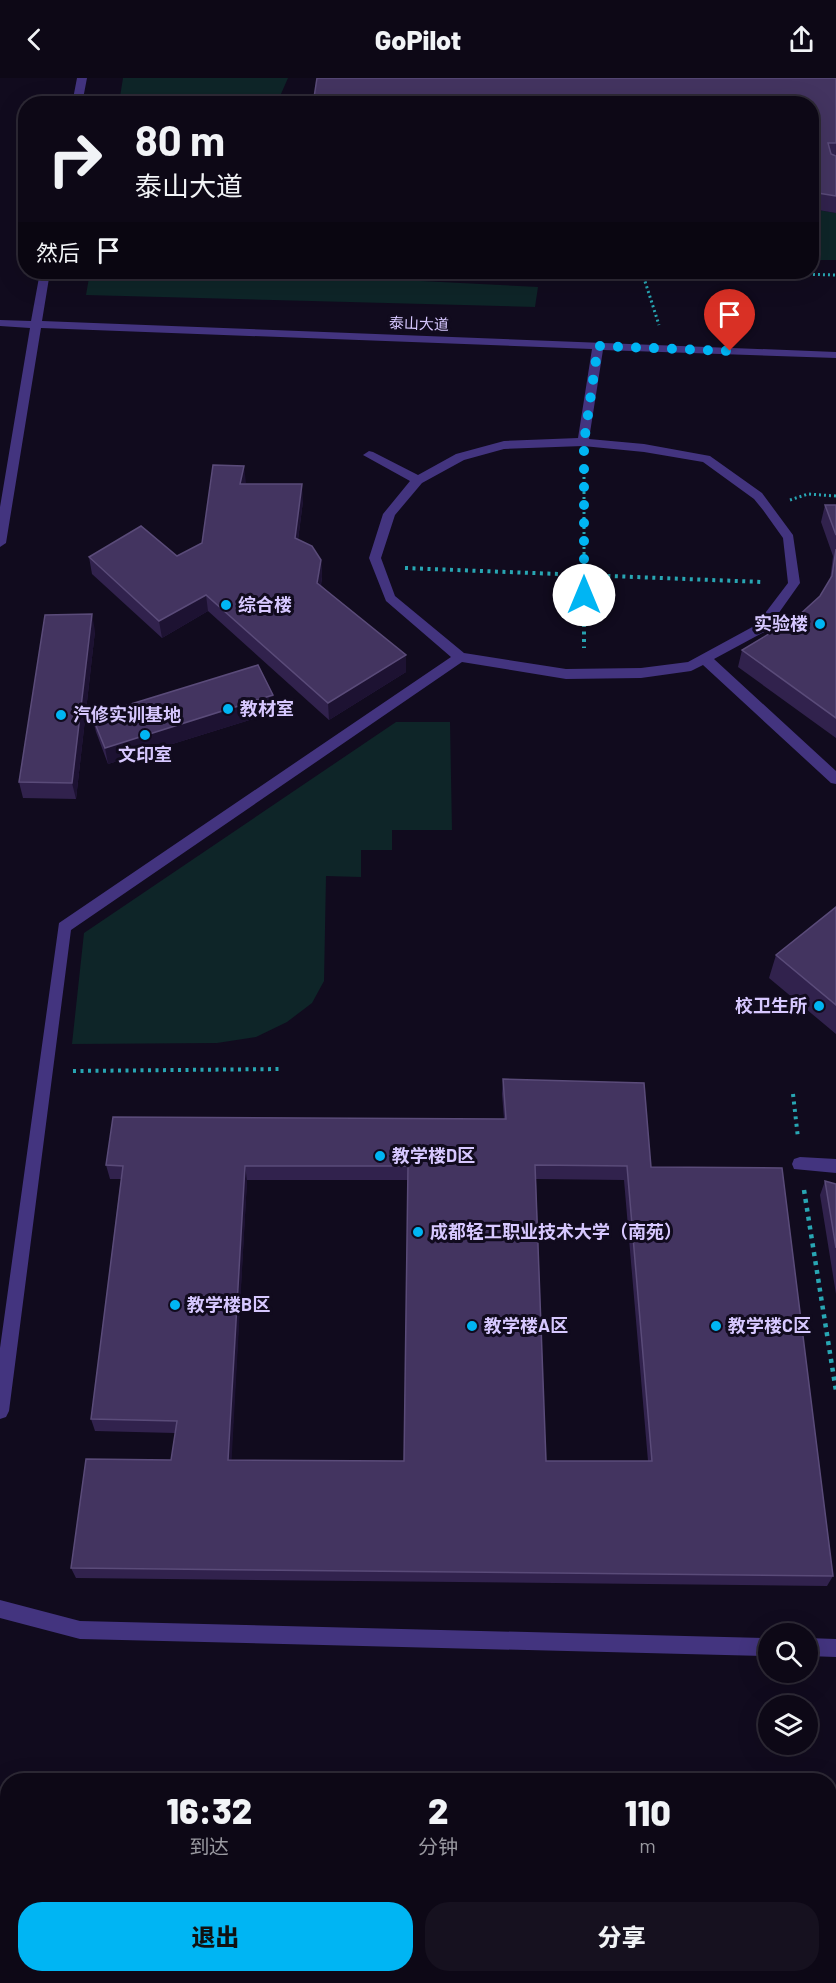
<!DOCTYPE html>
<html lang="zh">
<head>
<meta charset="utf-8">
<style>
	:root { --surface:#0d0816; --page:#16111f; --text:#f1f3f6; --muted:#9a9aa1; --line:#2d2935; --accent:#00b5f3 }
	body { margin:0; font-family:Barlow,"Noto Sans SC",sans-serif; background:var(--page); color:var(--text); height:100vh; display:flex; flex-direction:column; font-size:22px; white-space:nowrap }
	* { box-sizing:border-box; margin:0 }
	p { font-size:20px; color:var(--muted) }
	.icon { flex:none; width:33px; height:33px; fill:none; stroke:currentColor; stroke-width:2; stroke-linecap:round; stroke-linejoin:round }
	.map { position:relative; flex:1; overflow:hidden }
	.details { position:absolute; left:0px; top:1695px; width:837px; height:210px; display:flex; flex-direction:column; background:var(--surface); border-radius:24px 24px 0 0; box-shadow:0 6px 24px #0002,0 0 0 2px var(--line) }
	.details>* { flex:none }
	.hud { position:absolute; left:18px; top:18px; width:801px; height:183px; border-radius:24px; box-shadow:0 6px 24px #0002,0 0 0 2px var(--line); background:#0d0816; color:var(--text); overflow:hidden }
	.tools { position:absolute; left:758px; top:1545px; display:grid; gap:12px }
	.tools a { display:grid; place-items:center; width:60px; height:60px; border-radius:50%; background:var(--surface); box-shadow:0 6px 24px #0002,0 0 0 2px var(--line); font-size:30px }
	.pin { position:absolute; display:grid; place-items:center; width:51px; height:51px; color:#fff; margin:-62px -26px; border-radius:50% 50% 50% 0; rotate:-45deg; box-shadow:0 0 6px #0007 }
	.pin .icon { rotate:45deg }
	.me { position:absolute; width:66px; margin:-33px; rotate:0deg; stroke-linejoin:round; filter:drop-shadow(0 0 4px #0008) }
	.turn { display:flex; align-items:center; gap:21px; height:126px; padding:0 18px; font-size:27px }
	.turn .icon { width:78px; height:78px; stroke-width:2.5 }
	.turn b { display:block; font-size:42px; line-height:51px }
	.then { display:flex; align-items:center; height:57px; padding:0 18px; background:#0003; gap:12px; font-size:22px }
	.eta { display:flex; justify-content:space-evenly; align-items:center; height:102px; text-align:center }
	.eta b { font-size:36px; font-weight:800; line-height:42px }
	.action { display:flex; gap:12px; margin-top:auto; padding:12px 18px }
	.action a { flex:1; height:69px; border-radius:24px; background:var(--accent); color:#111; font-size:24px; font-weight:800; line-height:69px; text-align:center }
	.action a+a { background:var(--page); color:var(--text) }
	header { display:flex; justify-content:space-between; align-items:center; height:78px; padding:0 18px; background:var(--surface); font-size:27px; font-weight:800 }
	.map>svg:first-child { display:block }
	.green { fill:#0e2528 }
	.lines { fill:none; stroke-linecap:round; stroke-linejoin:round }
	.path-far2 { stroke:#28a6b3; stroke-width:3; stroke-dasharray:2 3; stroke-linecap:butt }
	.path-far1 { stroke:#28a6b3; stroke-width:4; stroke-dasharray:3 4.5; stroke-linecap:butt }
	.path { stroke:#28a6b3; stroke-width:4.5; stroke-dasharray:4 5; stroke-linecap:butt }
	.minor { fill:#43347f; fill-rule:evenodd }
	.wall { fill:#31224d; fill-rule:evenodd }
	.shaded-wall { fill:#1d1232 }
	.building { fill:#433460; stroke:#5a4b79; stroke-width:1.5; fill-rule:evenodd }
	.route { stroke:#00b5f3; stroke-width:10; stroke-dasharray:0 18 }
	.poi-dot { fill:#00b5f3; stroke:#110b1e; stroke-width:2 }
	.labels { text-anchor:middle; stroke-width:6; stroke-linejoin:round; paint-order:stroke }
	.far-street-label { font-size:15px; fill:#d7c8ff; stroke:#110b1e }
	.poi-label { font-size:18px; font-weight:bold; fill:#d7c8ff; stroke:#110b1e; text-anchor:start }
</style>
</head>
<body>
<header><svg class="icon" aria-label="back" viewBox="0 0 24 24"><path d="M15 5l-7 7 7 7"/></svg>GoPilot<svg class="icon" aria-label="share" viewBox="0 0 24 24"><path d="M12 15V3M7 8l5-5 5 5M5 13v7h14v-7"/></svg></header>
<div class="map">
<svg width="836" height="1905" viewBox="0 0 836 1905">
	<rect width="100%" height="100%" fill="#110b1e"/>
	<path class="green" d="M123,0H288L277,25H119Z
		M812,131L836,135V182H812Z
		M90,194H243L538,209L535,229L86,217Z
		M396,644H450L452,752H392V772H361V799L326,798L324,903L312,925L287,944L256,959L217,965L72,966L84,855Z"/>
	<g class="lines">
		<path class="path-far2" d="M642,194L659,247
			M708,194L836,197
			M584,389V487
			M790,422L808,416L836,418"/>
		<path class="path-far1" d="M584,486V570
			M405,490L763,504
			M73,993L282,991
			M793,1016L798,1060"/>
		<path class="path" d="M804,1112L836,1313"/>
		<path class="minor" d="M77,0H87L82,26H72Z
			M40,194H50L42,243L836,274V280L603,272L589,361L644,366L710,378L762,415L793,457L800,505L766,553L714,581L836,693V706L831,705L703,587L691,593L641,600L566,601L462,584L71,852L9,1333L6,1339L0,1341V1270L59,845L451,579L386,523L369,480L383,436L410,403L363,377L369,373L373,374L418,397L456,376L504,363L578,360L592,271L41,250L6,465L0,469V429L30,250L0,248V242L31,243ZM583,368L644,374L703,384L754,421L763,432L783,460L788,505L756,547L688,584L641,590L566,591L464,575L395,518L381,480L395,437L422,405L464,382L504,371Z
			M800,1079L836,1081V1095L794,1091L792,1086L794,1081Z
			M0,1522L80,1543L768,1560V1578L80,1561L0,1540Z
			M807,1560L836,1561V1579L807,1578Z"/>
	</g>
	<path class="wall" d="M836,0V135L812,131V26Z
		M246,406L303,423L298,462L321,482L322,499L321,507L406,594L329,642L208,533L162,560L92,496L89,479L177,478L202,465Z
		M825,427H836V660L738,589L742,572L797,539L820,518L830,502L833,478L821,444Z
		M95,553L76,721L23,720L19,704Z
		M275,634L108,686L96,654L92,638Z
		M836,829V956L769,900L776,877Z
		M503,1001L651,1089L833,1498L827,1508L76,1500L71,1490L171,1382L175,1355L95,1353L91,1341L121,1101H110L106,1087L504,1041L502,1016ZM536,1101L624,1102L648,1383H546ZM247,1102H408L404,1383L231,1382Z
		M825,1103L836,1106V1216L820,1117Z"/>
	<path class="shaded-wall" d="M244,388L246,405L240,406Z
		M302,406L303,423L296,477L295,460Z
		M321,482L322,499L318,521L317,505Z
		M206,517L208,533L162,560L159,543Z
		M92,536L95,553L76,721L72,705Z
		M406,577V594L329,642L328,625Z
		M273,617L275,634L108,686L105,670Z
		M245,1088L247,1102L231,1393L228,1382Z"/>
	<path class="building" d="M317,0H836V65H828L831,76L836,78V118L812,114V26H313Z
		M213,387L244,388L240,406H302L295,460L312,468L321,482L317,505L406,577L328,625L206,517L159,543L89,479L141,448L177,478L202,465Z
		M825,427H836V457Z
		M836,471V640L742,572L797,539L820,518L832,498Z
		M92,536L72,705L19,704L45,537Z
		M258,587L273,617L105,670L92,638Z
		M836,829V927L776,877Z
		M503,1001L644,1005L651,1089L782,1090L833,1498L71,1490L86,1381L171,1382L177,1343L91,1341L123,1088L106,1087L113,1039L506,1041ZM535,1087L627,1088L652,1383H546ZM245,1088H408L404,1383L228,1382Z
		M825,1103L836,1106V1170Z"/>
	<g class="lines">
		<path class="route" d="M584,517V364L598,268L730,273"/>
	</g>
	<g class="poi-dot">
		<circle cx="226" cy="527" r="6"/>
		<circle cx="820" cy="546" r="6"/>
		<circle cx="228" cy="631" r="6"/>
		<circle cx="61" cy="637" r="6"/>
		<circle cx="145" cy="657" r="6"/>
		<circle cx="819" cy="928" r="6"/>
		<circle cx="380" cy="1078" r="6"/>
		<circle cx="418" cy="1154" r="6"/>
		<circle cx="175" cy="1227" r="6"/>
		<circle cx="472" cy="1248" r="6"/>
		<circle cx="716" cy="1248" r="6"/>
	</g>
	<g class="labels">
		<g class="far-street-label">
			<text transform="translate(419 246) rotate(2)" y="5">泰山大道</text>
		</g>
		<g class="poi-label">
			<text x="238" y="533">综合楼</text>
			<text x="808" y="552" text-anchor="end">实验楼</text>
			<text x="240" y="637">教材室</text>
			<text x="73" y="643">汽修实训基地</text>
			<text x="145" y="683" text-anchor="middle">文印室</text>
			<text x="807" y="934" text-anchor="end">校卫生所</text>
			<text x="392" y="1084">教学楼D区</text>
			<text x="430" y="1160">成都轻工职业技术大学（南苑）</text>
			<text x="187" y="1233">教学楼B区</text>
			<text x="484" y="1254">教学楼A区</text>
			<text x="728" y="1254">教学楼C区</text>
		</g>
	</g>
</svg>
<div class="tools">
<a><svg class="icon" aria-label="search" viewBox="0 0 24 24"><circle cx="10" cy="10" r="6"/><path d="M15 15l6 6"/></svg></a>
<a><svg class="icon" aria-label="layers" viewBox="0 0 24 24"><path d="M12 4l9 5-9 5-9-5zM3 14l9 5 9-5"/></svg></a>
</div>
<div class="pin" style="left:730px;top:273px;background:#d93025"><svg class="icon" aria-label="arrive" viewBox="0 0 24 24"><path d="M6 21V4h12l-3 4 3 4H6"/></svg></div>
<svg class="me" style="left:584px;top:517px" viewBox="-20 -20 40 40"><circle r="19" fill="#fff"/><path d="M0-13L10 11 0 6-10 11z" fill="#00b5f3"/></svg>
<div class="hud">
<div class="turn"><svg class="icon" aria-label="right" viewBox="0 0 24 24"><path d="M7 20v-9h11M14 6l5 5-5 5"/></svg><div><b>80 m</b>泰山大道</div></div>
<div class="then">然后<svg class="icon" aria-label="arrive" viewBox="0 0 24 24"><path d="M6 21V4h12l-3 4 3 4H6"/></svg></div>
</div>
<section class="details">
<div class="eta">
<div><b>16:32</b><p>到达</p></div>
<div><b>2</b><p>分钟</p></div>
<div><b>110</b><p>m</p></div>
</div>
<div class="action"><a>退出</a><a>分享</a></div>
</section>
</div>
</body>
</html>
